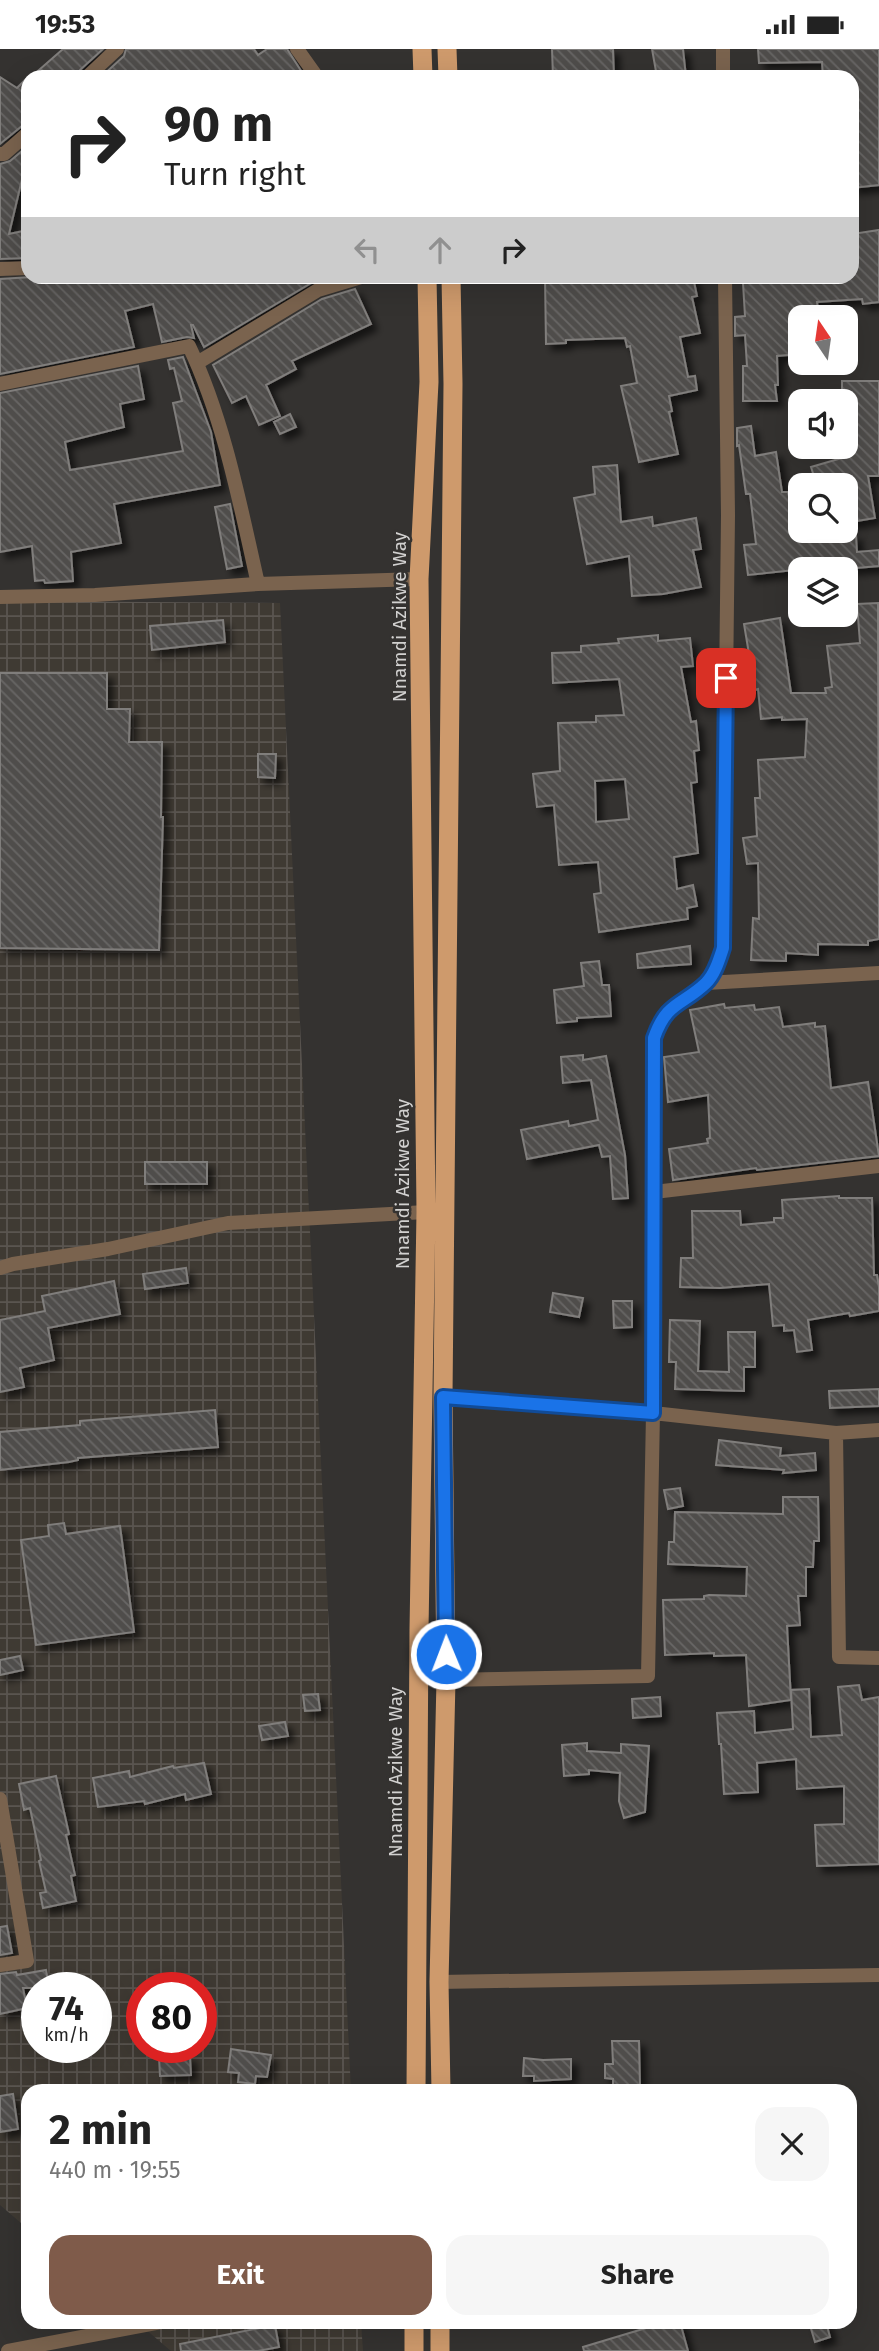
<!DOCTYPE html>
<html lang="en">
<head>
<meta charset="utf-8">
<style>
	:root { --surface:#fff; --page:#f6f6f6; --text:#222; --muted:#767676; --accent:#7f5b4a }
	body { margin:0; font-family:"Fira Sans",sans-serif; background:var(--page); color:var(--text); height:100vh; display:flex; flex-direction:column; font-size:26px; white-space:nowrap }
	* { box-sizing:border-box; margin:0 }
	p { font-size:23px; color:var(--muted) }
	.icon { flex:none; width:38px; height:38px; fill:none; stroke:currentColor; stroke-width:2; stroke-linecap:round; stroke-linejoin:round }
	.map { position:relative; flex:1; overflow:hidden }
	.side { position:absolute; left:21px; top:2035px; width:836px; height:245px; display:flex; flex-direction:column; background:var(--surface); border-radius:21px; box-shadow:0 7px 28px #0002 }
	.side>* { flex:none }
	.hud { position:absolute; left:21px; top:21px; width:838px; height:214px; border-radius:21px; box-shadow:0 7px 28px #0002; background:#fff; color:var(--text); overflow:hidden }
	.needle { width:46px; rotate:347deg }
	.tools { position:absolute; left:788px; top:256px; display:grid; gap:14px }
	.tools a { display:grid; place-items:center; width:70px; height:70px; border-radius:14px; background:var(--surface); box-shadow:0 7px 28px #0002; font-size:35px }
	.speed { position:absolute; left:21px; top:1923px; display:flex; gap:14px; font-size:35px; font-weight:700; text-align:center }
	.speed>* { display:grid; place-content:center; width:91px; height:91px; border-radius:50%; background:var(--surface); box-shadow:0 7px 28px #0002; line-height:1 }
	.speed small { font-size:18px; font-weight:400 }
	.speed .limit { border:10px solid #d22; background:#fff; color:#111 }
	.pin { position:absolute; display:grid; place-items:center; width:60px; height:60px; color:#fff; margin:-30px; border-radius:14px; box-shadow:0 4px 10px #0006 }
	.me { position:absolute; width:77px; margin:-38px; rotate:359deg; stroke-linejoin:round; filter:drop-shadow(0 0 5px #0008) }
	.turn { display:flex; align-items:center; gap:24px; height:147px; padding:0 28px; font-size:32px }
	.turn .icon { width:91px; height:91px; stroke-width:2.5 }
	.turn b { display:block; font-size:49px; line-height:60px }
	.lanes { display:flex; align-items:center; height:66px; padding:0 28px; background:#0003; justify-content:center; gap:35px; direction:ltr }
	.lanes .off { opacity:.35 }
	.round { display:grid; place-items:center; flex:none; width:74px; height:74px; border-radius:21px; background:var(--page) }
	.overview { display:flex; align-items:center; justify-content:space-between; height:119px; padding:0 28px }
	h1 { font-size:42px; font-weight:700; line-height:52px }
	.cta { display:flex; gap:14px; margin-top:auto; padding:14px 28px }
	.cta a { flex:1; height:80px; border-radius:21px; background:var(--accent); color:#fff; font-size:28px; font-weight:700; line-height:80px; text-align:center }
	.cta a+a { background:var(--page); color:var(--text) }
	.status { display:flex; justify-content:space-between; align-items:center; height:49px; padding:0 35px; background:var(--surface); direction:ltr }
	.status svg { height:19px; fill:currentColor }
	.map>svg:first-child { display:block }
	.industrial { fill:url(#industrial-grid); fill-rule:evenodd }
	.building { fill:url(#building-back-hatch); stroke:#807e7c; stroke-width:2; fill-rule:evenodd; filter:url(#shadow) }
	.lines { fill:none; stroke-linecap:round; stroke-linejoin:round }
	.minor { stroke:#7a634e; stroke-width:14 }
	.trunk { stroke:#ce9a6c; stroke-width:19 }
	.route-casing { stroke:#114b97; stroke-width:18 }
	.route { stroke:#1a73e8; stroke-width:12 }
	.labels { text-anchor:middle; stroke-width:5; stroke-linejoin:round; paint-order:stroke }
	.street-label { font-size:19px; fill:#d2d1d0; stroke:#343230 }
</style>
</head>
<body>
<div class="status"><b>19:53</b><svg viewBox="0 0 49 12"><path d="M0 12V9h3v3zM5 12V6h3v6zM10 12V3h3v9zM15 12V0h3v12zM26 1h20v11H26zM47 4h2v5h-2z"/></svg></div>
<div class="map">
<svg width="879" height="2302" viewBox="0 0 879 2302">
	<defs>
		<pattern id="industrial-grid" width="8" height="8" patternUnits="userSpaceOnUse" patternTransform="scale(1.75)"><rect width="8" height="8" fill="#3f3a33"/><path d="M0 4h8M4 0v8" fill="none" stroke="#5a5550"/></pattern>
		<pattern id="building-back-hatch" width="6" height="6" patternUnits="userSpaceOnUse" patternTransform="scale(1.75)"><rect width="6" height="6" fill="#504e4c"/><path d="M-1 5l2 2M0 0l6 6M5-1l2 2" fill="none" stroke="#686665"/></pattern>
		<filter id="shadow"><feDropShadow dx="6" dy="6" stdDeviation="3.5" flood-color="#0009"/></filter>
	</defs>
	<rect width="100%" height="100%" fill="#343230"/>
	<path class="industrial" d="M0,552L280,554L351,2042H28V2180L0,2156ZM37,1939H96V1998H37ZM142,1939H201V1998H142Z
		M137,2273H361L363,2302H171Z"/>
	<path class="building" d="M63,0H103L80,21L78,28H31Z
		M126,0H254L258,6L267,0H287L305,28H192L186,22L179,28H101L124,7Z
		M552,0H613L614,28H553Z
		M652,0H683L686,28H657Z
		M758,0H879V136L852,139V62H855L852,28H823L822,13L759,14Z
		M0,28L17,39L28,28V75L22,77L0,95Z
		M28,97V117L24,122L9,185L28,181V209L0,210V115L10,112Z
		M879,181V253L863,255L862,250L817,253L818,260L801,261L800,305L777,307L778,336H775L777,352H743V317H747L745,286L735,287V268L745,267L743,234L852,228V185Z
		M32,228H329L313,233L204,298L193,276H191L194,289L187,288L162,293L153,255L125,262L134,298L0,325V230Z
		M545,228H693L697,247L692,248L700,284L680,288L688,328L695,327L697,341L669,347L672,362L669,363L678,405L639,413L621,337L637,334L630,297L627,298L625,289L566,291V294L546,295Z
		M355,240L371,275L292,312L296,320L266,336L280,367L259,376L246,347L232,354L213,316L322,250Z
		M183,308L211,383L220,436L114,455L121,494L71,503L73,532L45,534L44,531L35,532L32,497L0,503V344L138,317L144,350L120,355L124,378L65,393L70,421L183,402L173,354L182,352L174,319L170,320L168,311Z
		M842,332H879V427H868L875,469L845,474V426L816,434L811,418L842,409V397H845V352H842Z
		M290,365L296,378L280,385L274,373Z
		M751,377L755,407L776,403L782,443H788L789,447L800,445V488L856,486L857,503L879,501V517L845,520V517L823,518L748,526L744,496L756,495L750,445H746L739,396L737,397V379Z
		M617,416L621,473L652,468L653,477L696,469L701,500L693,501L701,538L663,545L632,547L629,507L587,515L574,449L595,445L593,418Z
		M230,455L242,517L227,520L215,458Z
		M878,554L879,890L868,892V896L818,895V906L786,904V912L751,911L753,869L759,870L758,814L747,815L743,789L757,787L755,749H760L758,711L805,708L807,670L782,671V668L761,670L758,640L750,642L745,612L750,611L744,575L780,569L791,644H826L825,639L832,638L827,597L860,594L857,555Z
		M223,571L225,593L152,601L150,577Z
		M658,586V592L690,589L693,617L681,618L691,673L696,672L699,701L694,702L697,733L691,734L698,804L674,808L677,840L693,836L697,857L687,859L688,870L599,883L594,845L601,844L598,813L559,816L554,756L537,758L533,725L560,722L558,674L596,673V667L624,666L619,630L553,634L552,604L581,603V597L619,594L618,590ZM625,730L629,770L596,773L595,732Z
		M0,624H107V660H130L129,693H162L161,768H163L159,901L0,899Z
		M258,705H276L275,729L258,728Z
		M690,897L691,915L638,919L637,905Z
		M599,912L602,936H609L611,967L577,969V972L557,974L554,941L584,937L581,914Z
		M724,955L725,959L754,956L755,961L779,958L783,978L815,974V978L825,977L831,1039L868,1033L879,1107L757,1121L756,1119L673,1131L669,1100L708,1094L707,1090L710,1089L708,1046L668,1053L664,1008L699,1003L690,961Z
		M583,1006V1011L606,1007L625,1106L628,1149L613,1150L610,1107L602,1108L599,1096L527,1110L521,1081L568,1072L569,1077L598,1071L591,1031L563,1034L561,1008Z
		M145,1113H207V1135H145Z
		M839,1147V1149H872L874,1226H877L879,1238V1262L850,1267L849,1264L808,1271L812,1301L797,1303L794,1281L784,1282V1276L773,1277L769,1235L720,1239L680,1238L681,1209H693L692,1162H740L741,1176L774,1173V1169H783L782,1151Z
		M186,1219L188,1234L145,1240L143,1225Z
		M114,1232L120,1265L48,1279L54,1311L20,1319L24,1338L0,1343V1271L45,1262L42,1247Z
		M553,1244L583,1249L579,1268L550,1263Z
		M613,1252H632V1278L614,1279Z
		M670,1271L700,1272L698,1322L729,1323L728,1283H755V1318H744V1342L675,1340L676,1313H669Z
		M879,1340V1357L830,1359L829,1342Z
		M215,1361L218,1398L78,1409V1411L69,1413L0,1421V1383L80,1376V1372Z
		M719,1391L781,1399L780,1407L815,1404L816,1421L783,1424L784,1421L716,1416Z
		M680,1439L683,1457L668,1460L664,1441Z
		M783,1448H818L819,1492H814L813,1518H806V1547H798L800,1576L787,1577L791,1651L749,1657L746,1606L714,1607V1604L665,1606L664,1579L663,1551L704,1550V1547L709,1546L746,1547L747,1518L668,1515L669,1493H674L675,1463L783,1465Z
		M64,1474L66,1485L120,1477L134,1583L36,1596L21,1491L49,1487L48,1476Z
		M20,1607L23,1621L0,1626V1611Z
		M859,1636L862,1651L879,1648V1815L817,1817L815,1776L844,1775V1737L797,1740L796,1710L757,1714L758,1743L724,1745L721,1695H719L717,1664L754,1662L755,1684L793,1680L791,1641L809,1640L811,1688L842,1686L838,1638Z
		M318,1645L320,1661L305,1662L303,1646Z
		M660,1648L661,1667L633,1669L632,1650Z
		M285,1673L288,1687L262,1691L259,1677Z
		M587,1694V1702L621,1704V1695L649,1697L645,1763L624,1769L619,1752L620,1724L589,1721V1725L564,1727L562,1696Z
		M204,1714L211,1745L186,1751L185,1745L145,1755L144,1752L98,1758L93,1729L129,1722L130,1728L173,1717L174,1719Z
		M56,1727L69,1785L66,1786L75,1826L71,1827L76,1852L43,1859L40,1844L46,1843L39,1812L41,1811L30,1759L24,1761L19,1735Z
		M7,1877L12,1904L0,1906V1878Z
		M46,1921L49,1939H23L27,1959L0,1965V1925L16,1923L17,1926Z
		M612,1992H639L640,2037H637V2042H613V2030L605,2029V2015H613Z
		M231,2000L271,2006L267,2028L256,2027L255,2035L238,2033L239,2024L228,2023Z
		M190,2007L191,2026L160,2027L159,2008Z
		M524,2009L543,2011L571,2010V2030L534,2032V2027H523Z
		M13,2045L18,2080L0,2083V2047Z
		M666,2273H680L688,2302H584L583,2298Z
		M809,2273H826L830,2288L815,2293Z
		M275,2276L279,2298L258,2302H181L180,2295Z"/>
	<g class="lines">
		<path class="minor" d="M297,0L317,28
			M723,0V28
			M87,28L117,0
			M0,105H4L28,84
			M0,220L28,219
			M197,314L318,241L361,228
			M0,335L189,297C224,371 240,455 258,535
			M0,548L95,546L258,535L419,530
			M706,934L879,924
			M654,1143L879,1117
			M0,1219L13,1215L108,1200L228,1174L426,1163
			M443,1348L653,1364L836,1384L879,1381
			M836,1384L839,1608L879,1609
			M446,1631L648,1627L653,1364L654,989C666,952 682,957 706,934C715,925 719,911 723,899L728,466L725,228
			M0,1750L27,1912L0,1916
			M439,1933L879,1926
			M8,2302L161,2273"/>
		<path class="trunk" d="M422,0L423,28
			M447,0L448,28
			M416,2042L419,1581L426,1163L419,530L429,333L427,228
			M441,2042L439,1933L446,1631L443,1348L453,335L451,228
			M414,2302V2273
			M440,2302V2273"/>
	</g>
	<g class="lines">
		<g class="route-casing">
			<path id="route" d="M446,1605L443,1348L653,1364L654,989C667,952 682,957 706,934C715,925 719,911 723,899L726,629"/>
		</g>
		<use href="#route" class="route"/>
	</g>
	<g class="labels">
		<g class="street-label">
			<text transform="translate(399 568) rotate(-90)" y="7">Nnamdi Azikwe Way</text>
			<text transform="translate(402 1135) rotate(-90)" y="7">Nnamdi Azikwe Way</text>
			<text transform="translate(395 1723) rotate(-90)" y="7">Nnamdi Azikwe Way</text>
		</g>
	</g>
</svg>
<div class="tools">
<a><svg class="needle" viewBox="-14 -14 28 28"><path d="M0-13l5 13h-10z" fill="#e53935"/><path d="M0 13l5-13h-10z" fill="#767676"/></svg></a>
<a><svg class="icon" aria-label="sound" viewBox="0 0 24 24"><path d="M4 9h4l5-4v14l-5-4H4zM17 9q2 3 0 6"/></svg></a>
<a><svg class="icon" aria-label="search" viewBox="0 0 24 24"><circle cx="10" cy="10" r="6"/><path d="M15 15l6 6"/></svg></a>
<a><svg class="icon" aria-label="layers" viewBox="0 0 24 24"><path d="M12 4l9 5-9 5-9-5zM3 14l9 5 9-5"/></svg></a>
</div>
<div class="speed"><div>74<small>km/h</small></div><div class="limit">80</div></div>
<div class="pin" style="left:726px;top:629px;background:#d93025"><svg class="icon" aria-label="arrive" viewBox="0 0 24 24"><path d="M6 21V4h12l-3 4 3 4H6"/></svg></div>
<svg class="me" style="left:446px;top:1605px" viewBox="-20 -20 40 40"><circle r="17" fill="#1a73e8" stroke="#fff" stroke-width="3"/><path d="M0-11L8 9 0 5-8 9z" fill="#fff"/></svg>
<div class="hud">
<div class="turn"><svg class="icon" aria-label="right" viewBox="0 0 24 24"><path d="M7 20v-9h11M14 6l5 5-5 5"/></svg><div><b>90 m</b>Turn right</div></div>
<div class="lanes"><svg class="icon off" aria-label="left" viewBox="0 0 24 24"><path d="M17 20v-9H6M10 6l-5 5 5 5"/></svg><svg class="icon off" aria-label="ahead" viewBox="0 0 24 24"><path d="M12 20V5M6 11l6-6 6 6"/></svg><svg class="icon" aria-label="right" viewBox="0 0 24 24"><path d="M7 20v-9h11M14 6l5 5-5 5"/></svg></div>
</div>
<section class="side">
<div class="overview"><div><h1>2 min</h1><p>440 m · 19:55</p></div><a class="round"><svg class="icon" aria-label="close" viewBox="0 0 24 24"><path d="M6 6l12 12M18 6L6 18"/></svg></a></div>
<div class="cta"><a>Exit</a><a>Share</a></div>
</section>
</div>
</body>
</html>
